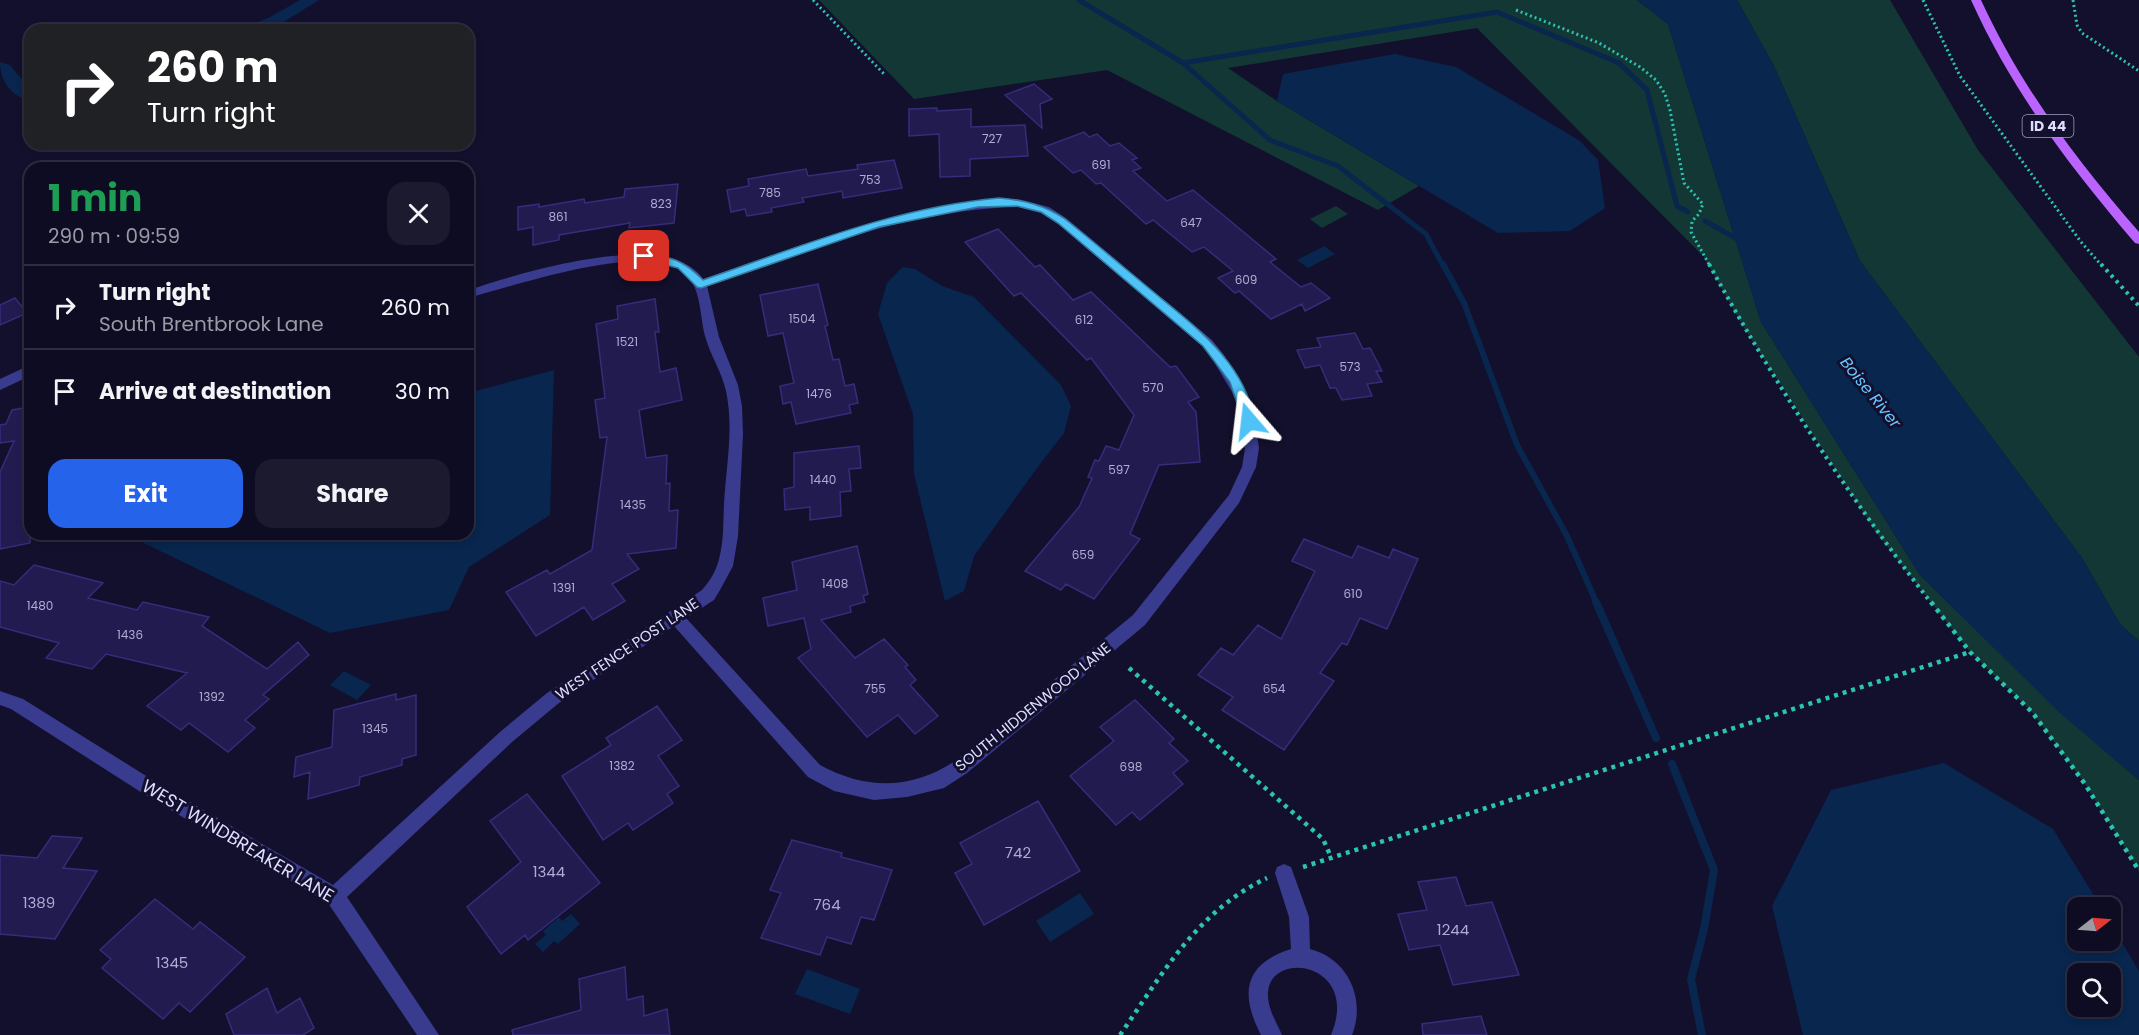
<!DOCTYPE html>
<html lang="en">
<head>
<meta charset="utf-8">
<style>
	:root { --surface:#0e0c22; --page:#1c1a2f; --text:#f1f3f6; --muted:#9b9ba5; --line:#2e2c40; --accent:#2563eb }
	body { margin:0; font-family:Poppins,sans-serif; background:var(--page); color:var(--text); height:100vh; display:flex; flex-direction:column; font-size:22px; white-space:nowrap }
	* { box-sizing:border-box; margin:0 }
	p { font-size:20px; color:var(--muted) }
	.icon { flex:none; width:33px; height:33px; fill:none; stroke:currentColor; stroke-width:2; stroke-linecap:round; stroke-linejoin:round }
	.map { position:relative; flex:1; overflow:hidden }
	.details { position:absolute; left:24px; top:162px; width:450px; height:378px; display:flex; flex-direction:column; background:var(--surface); border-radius:18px; box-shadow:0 3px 9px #0003,0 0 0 2px var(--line) }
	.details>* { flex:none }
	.hud { position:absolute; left:24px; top:24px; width:450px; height:126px; border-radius:18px; box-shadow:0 3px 9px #0003,0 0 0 2px var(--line); background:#202124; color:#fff; overflow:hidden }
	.needle { width:39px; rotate:73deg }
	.tools { position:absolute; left:2067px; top:897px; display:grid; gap:12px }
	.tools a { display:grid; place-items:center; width:54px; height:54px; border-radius:12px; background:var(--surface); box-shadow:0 3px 9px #0003,0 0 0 2px var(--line); font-size:30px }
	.pin { position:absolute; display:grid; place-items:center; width:51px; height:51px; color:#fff; margin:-26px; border-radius:12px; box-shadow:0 3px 9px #0006 }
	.me { position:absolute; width:66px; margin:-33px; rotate:343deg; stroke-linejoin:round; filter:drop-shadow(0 0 4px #0008) }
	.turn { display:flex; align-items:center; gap:21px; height:126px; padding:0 24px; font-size:27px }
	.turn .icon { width:78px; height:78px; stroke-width:2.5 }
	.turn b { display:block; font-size:42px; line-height:51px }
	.round { display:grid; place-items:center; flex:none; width:63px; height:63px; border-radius:18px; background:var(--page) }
	.overview { display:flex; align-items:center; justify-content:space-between; height:102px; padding:0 24px }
	h1 { font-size:36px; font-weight:700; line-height:45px; color:#1e9e55 }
	.button { display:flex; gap:12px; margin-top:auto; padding:12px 24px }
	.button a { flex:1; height:69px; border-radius:18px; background:var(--accent); color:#fff; font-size:24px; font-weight:700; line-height:69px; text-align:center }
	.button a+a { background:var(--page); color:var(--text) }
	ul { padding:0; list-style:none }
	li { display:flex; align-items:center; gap:18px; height:84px; padding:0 24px; border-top:2px solid var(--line) }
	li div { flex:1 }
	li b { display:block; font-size:22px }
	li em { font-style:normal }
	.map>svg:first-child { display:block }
	.green { fill:#133734 }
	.water { fill:#08264e; fill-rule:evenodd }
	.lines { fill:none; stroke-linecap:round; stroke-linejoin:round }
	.stream-far2 { stroke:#08264e; stroke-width:5 }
	.stream-far1 { stroke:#08264e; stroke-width:6 }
	.stream { stroke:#08264e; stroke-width:8 }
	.canal { fill:#08264e; fill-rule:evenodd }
	.building { fill:#221b4f; stroke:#362c7c; stroke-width:1.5 }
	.path-far2 { stroke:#2ac5b1; stroke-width:3; stroke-dasharray:2 3; stroke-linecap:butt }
	.path-far1 { stroke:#2ac5b1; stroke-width:4; stroke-dasharray:3 4.5; stroke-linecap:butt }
	.path { stroke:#2ac5b1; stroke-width:4.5; stroke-dasharray:4 5; stroke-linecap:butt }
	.minor { fill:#393b8e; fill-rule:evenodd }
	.major { fill:#ba63ff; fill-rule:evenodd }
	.route { fill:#4fc3f7; stroke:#337fa1; stroke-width:1.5 }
	.labels { text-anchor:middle; stroke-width:6; stroke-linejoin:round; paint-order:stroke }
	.number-label { font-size:12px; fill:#afacd3 }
	.shield { fill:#13102d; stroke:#a19fc0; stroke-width:1.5 }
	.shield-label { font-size:14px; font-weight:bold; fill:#dedcff }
	.street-label { font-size:15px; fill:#dedcff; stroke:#13102d }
	.near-number-label { font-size:15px; fill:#afacd3 }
	.water-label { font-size:16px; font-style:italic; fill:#6ac4ff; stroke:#13102d }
	.near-street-label { font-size:18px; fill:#dedcff; stroke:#13102d }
</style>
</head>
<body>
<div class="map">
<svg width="2139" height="1035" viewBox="0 0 2139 1035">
	<rect width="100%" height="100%" fill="#13102d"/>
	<path class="green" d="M819,0H1637L1668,24L1761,322L1920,575L2061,713L2139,780V871L2085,784L2032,712L1970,652L1876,532L1744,328L1704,257L1477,28L1228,68L1277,101L1419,186L1378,210L1107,70L914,99Z
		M1737,0H1890L1978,150L2139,357V641L2120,624L2082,558L1860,261L1774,66Z
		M1336,206L1348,214L1322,228L1310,219Z"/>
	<path class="water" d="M1637,0H1737L1774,66L1860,261L2082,558L2120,624L2139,641V780L2061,714L1920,575L1761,322L1668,24Z
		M1395,54L1456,67L1580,141L1598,160L1605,208L1570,231L1498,233L1277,101L1283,74Z
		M1324,246L1335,254L1308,268L1297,260Z
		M903,267L915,269L942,286L974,297L1061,385L1071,406L1064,433L1037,468L974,556L964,591L945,601L914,474L913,414L878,314L887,283Z
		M554,370L550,515L469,567L449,610L330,633L125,534H468V393Z
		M344,671L371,685L357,700L330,685Z
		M1944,763L2053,829L2101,907L2078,908V940H2110L2111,924L2139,971V1035H1803L1772,906L1831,790ZM2078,974H2110V1006H2078Z
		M1080,893L1094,914L1050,942L1036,921Z
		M571,914L580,924L558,944L554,941L543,952L535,944L546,935L543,931L559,917L562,921Z
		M807,969L860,989L850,1014L795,994Z"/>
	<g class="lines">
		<path class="stream-far2" d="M1079,0L1183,63L1270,140L1338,166L1426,234L1443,266
			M1183,63L1497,12L1619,63L1647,90L1677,206L1688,212
			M1705,221L1741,241"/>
		<path class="stream-far1" d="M1443,264L1464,303L1517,445L1567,536L1597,604"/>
		<path class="stream" d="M1596,602L1656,738
			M1672,764L1714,870L1704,929L1691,979L1702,1035"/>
		<path class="canal" d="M300,0H319L282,23L266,30H244L246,27L270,17Z
			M0,62L10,65L30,89V101C11,96 0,81 0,62Z"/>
	</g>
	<path class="building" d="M1034,84L1052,99L1040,104L1042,128L1005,95Z
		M937,108V111L971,109V127L1025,125L1028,156L970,159V176L940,177L939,134L909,136V109Z
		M1084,132L1089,137L1097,134L1110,146L1119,143L1137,158L1132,160L1141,168L1133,171L1167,201L1193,190L1276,259L1270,262L1301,287L1311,283L1330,298L1305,311L1302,304L1271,319L1239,291L1235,293L1218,278L1233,271L1204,247L1192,252L1153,220L1146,224L1101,183L1096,184L1081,170L1073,173L1044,147Z
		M894,160L902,188L843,198L842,191L802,198L804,202L771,208L772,212L747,216L745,209L731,212L727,190L749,186L748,179L806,169L808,176L858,169L857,165Z
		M678,184L674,223L629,228L630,223L559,235V240L533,245V227L518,230V207L539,204V207L584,199L585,203L624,197L625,189Z
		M998,229L1035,267L1040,265L1073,300L1091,292L1170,367L1176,366L1199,397L1188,402L1196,412L1200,462L1159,465L1130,534L1140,539L1094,599L1066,584L1061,590L1025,571L1079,507L1092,478L1088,477L1095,460L1099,461L1106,446L1119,450L1134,415L1091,358L1087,360L1021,293L1014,296L965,242Z
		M818,284L828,325L825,326L833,360L839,359L845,386L854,384L858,403L849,405L851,413L796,424L791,402L783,404L780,386L794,383L783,333L768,336L760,295Z
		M15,298L27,313L0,325V305Z
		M655,299L659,332H655L660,372L676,368L682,400L639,410L646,458L667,455L666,484L670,483L669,511L678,510L676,548L627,554L639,569L612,584L625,601L593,620L584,607L536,636L506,592L547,570L550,574L592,550L607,437L600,438L595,400L605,398L596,324L618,319L617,306Z
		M1355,333L1363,349L1370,348L1382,371H1376L1382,382L1367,384L1372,396L1342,400L1336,388H1330L1320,365L1305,368L1297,350L1321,347L1317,338Z
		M30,407V543L0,549V472L14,441L0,443V425L6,424L12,410Z
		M859,446L861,468L849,469L851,491L840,492L841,516L810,520V507L785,510L784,489L794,487V453Z
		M1304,539L1352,558L1358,546L1389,558L1393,549L1418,559L1387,629L1360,618L1347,645L1342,643L1320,673L1334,681L1284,750L1222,710L1233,697L1198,675L1221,648L1233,655L1258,625L1281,639L1315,571L1292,561Z
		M857,546L868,594L863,596L865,602L850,606L851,612L821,620L855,658L884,639L908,665L905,667L916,680L910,685L938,716L915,734L898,715L867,737L798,658L811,649L804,618L768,626L763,598L797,590L792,562Z
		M34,565L103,583L88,598L137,610L143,602L209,617L202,626L267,669L298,642L309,655L263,695L269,699L245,720L255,728L228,752L189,723L181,730L147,706L187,673L106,654L92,669L46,658L59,643L0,627V581L14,585Z
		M396,694V700L416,695V755L402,759V765L360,777L359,785L308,799L310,772L294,777L296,757L332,747L334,710Z
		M1135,700L1174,739L1169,743L1188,761L1173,773L1183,784L1140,820L1132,812L1116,825L1070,776L1114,741L1100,727Z
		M657,706L682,740L658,756L679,786L667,794L673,803L633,830L628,823L603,840L562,776L611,745L606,738Z
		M527,794L600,883L528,940L525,935L501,954L467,907L521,862L490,821Z
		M1038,801L1080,871L984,925L955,873L972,864L960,843Z
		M52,836L82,838L63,868L97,871L55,939L0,934V855L37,858Z
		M792,840L842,853L841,857L892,870L874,920L861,917L851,944L827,937L820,955L761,938L781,893L770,890Z
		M1456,877L1466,906L1492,902L1519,975L1453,985L1440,945L1409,950L1398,914L1427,910L1418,882Z
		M155,899L193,929L200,922L245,957L190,1012L179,1003L163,1019L102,968L111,959L100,950Z
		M625,967L627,1000L643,996L644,1016L667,1009L670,1035H513L512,1030L581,1010L579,979Z
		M267,988L277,1013L300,998L314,1028L303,1035H234L226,1014Z
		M1481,1016L1487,1035H1423L1422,1024Z"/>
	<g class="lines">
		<path class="path-far2" d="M813,0L884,74
			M1923,0L1960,76L2081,242L2102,266
			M2073,0L2077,25L2082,33L2139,71
			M1516,10L1599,43L1640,67L1656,80L1665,94L1670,110L1684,183L1703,204L1699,214L1692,221L1691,232L1710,266"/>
		<path class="path-far1" d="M1709,264C1774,383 1849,497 1932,604
			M2101,264L2139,306"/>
		<path class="path" d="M1931,602L1970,652L2032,712L2085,784L2139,871
			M1129,668L1323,839L1331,857
			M1303,867L1970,652
			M1120,1035C1163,973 1197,911 1267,878"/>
		<path class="minor" d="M1018,199L1049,207L1066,218L1212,340L1224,355L1246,392L1253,410L1259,448L1256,467L1239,503L1145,625L967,773L944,788L907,797L874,800L834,791L808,777L674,626L559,703L512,742L347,897L439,1035H417L328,903L147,796L11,709L0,705V691L23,699L159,784L333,885L500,732L547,693L702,590C710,581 716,571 719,559C724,541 723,523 724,504C726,467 734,429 726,391C722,372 710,355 705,336C699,313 702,280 677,268C630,246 517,285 468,298V290C518,274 668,226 703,279C806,244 908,202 1018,199ZM1018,207L1041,213L1058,224L1202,346L1214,362L1232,392L1239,410L1245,448L1242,467L1229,495L1133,615L955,761C911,790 866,790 820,765L686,618L714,600L720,590L733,566L738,536L743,434L742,406L738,385L719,337L707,286C808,251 909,209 1018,207Z
			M30,365V376L0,390V379Z
			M1284,864L1291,867L1309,917L1310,949C1349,959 1366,1000 1352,1035H1331C1361,963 1271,949 1268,992C1267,1008 1276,1021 1282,1035H1261C1240,995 1243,964 1291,949L1289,917L1275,873L1277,867Z"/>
		<path class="major" d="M1971,0H1981C2021,87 2077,161 2139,232V244L2135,243C2070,167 2012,91 1971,0Z"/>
	</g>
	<path class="route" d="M999,198C1024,200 1044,205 1065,219C1094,242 1122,266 1151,290C1194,326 1244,361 1255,421L1253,424H1244L1230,382L1203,346L1058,223L1041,212L1017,206L978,207L879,227L701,288L697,287L678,268L640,259L638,256L644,253C672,257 683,260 703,280C799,247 896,207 999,198Z"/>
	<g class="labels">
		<g class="number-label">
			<text x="992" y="143">727</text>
			<text x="1101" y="169">691</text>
			<text x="870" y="184">753</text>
			<text x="770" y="197">785</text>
			<text x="661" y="208">823</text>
			<text x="558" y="221">861</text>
			<text x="1191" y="227">647</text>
			<text x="1246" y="284">609</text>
			<text x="802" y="323">1504</text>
			<text x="1084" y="324">612</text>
			<text x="627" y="346">1521</text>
			<text x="1350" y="371">573</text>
			<text x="1153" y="392">570</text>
			<text x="819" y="398">1476</text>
			<text x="1119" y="474">597</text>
			<text x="823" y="484">1440</text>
			<text x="633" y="509">1435</text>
			<text x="1083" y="559">659</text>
			<text x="835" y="588">1408</text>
			<text x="564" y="592">1391</text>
			<text x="1353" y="598">610</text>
			<text x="40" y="610">1480</text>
			<text x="130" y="639">1436</text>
			<text x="875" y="693">755</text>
			<text x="1274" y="693">654</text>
			<text x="212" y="701">1392</text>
			<text x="375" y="733">1345</text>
			<text x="622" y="770">1382</text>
			<text x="1131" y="771">698</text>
		</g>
		<rect class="shield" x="2022.5" y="115" width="51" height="22" rx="4.5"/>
		<g class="shield-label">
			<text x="2048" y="131">ID 44</text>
		</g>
		<g class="street-label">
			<text transform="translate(627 649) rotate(-34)" y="5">WEST FENCE POST LANE</text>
			<text transform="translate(1033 707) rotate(-39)" y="5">SOUTH HIDDENWOOD LANE</text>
		</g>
		<g class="near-number-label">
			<text x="1018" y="858">742</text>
			<text x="549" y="877">1344</text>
			<text x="39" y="908">1389</text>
			<text x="827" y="910">764</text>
			<text x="1453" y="935">1244</text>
			<text x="172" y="968">1345</text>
		</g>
		<g class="water-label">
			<text transform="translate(1871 392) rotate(51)" y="6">Boise River</text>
		</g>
		<g class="near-street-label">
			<text transform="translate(238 841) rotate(31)" y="6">WEST WINDBREAKER LANE</text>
		</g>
	</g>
</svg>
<div class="tools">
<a><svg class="needle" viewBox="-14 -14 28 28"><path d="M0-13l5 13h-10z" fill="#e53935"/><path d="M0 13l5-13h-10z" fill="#9b9ba5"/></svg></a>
<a><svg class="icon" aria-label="search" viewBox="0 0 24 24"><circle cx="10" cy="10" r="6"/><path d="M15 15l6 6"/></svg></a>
</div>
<div class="pin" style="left:644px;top:256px;background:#d93025"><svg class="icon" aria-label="arrive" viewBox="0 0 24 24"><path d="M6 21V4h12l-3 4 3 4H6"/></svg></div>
<svg class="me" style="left:1249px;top:421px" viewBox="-20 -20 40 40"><path d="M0-17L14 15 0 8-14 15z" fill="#4fc3f7" stroke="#fff" stroke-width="4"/></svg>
<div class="hud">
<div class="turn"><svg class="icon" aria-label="right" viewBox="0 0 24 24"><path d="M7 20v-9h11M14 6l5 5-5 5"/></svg><div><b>260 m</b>Turn right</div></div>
</div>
<section class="details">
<div class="overview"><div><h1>1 min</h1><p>290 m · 09:59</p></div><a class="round"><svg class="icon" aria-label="close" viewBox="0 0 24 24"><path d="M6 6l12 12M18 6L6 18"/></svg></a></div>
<ul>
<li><svg class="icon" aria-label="right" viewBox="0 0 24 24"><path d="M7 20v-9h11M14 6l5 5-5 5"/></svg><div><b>Turn right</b><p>South Brentbrook Lane</p></div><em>260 m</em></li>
<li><svg class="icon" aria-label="arrive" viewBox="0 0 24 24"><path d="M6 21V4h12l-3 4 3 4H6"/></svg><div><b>Arrive at destination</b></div><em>30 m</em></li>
</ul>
<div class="button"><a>Exit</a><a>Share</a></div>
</section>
</div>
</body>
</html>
